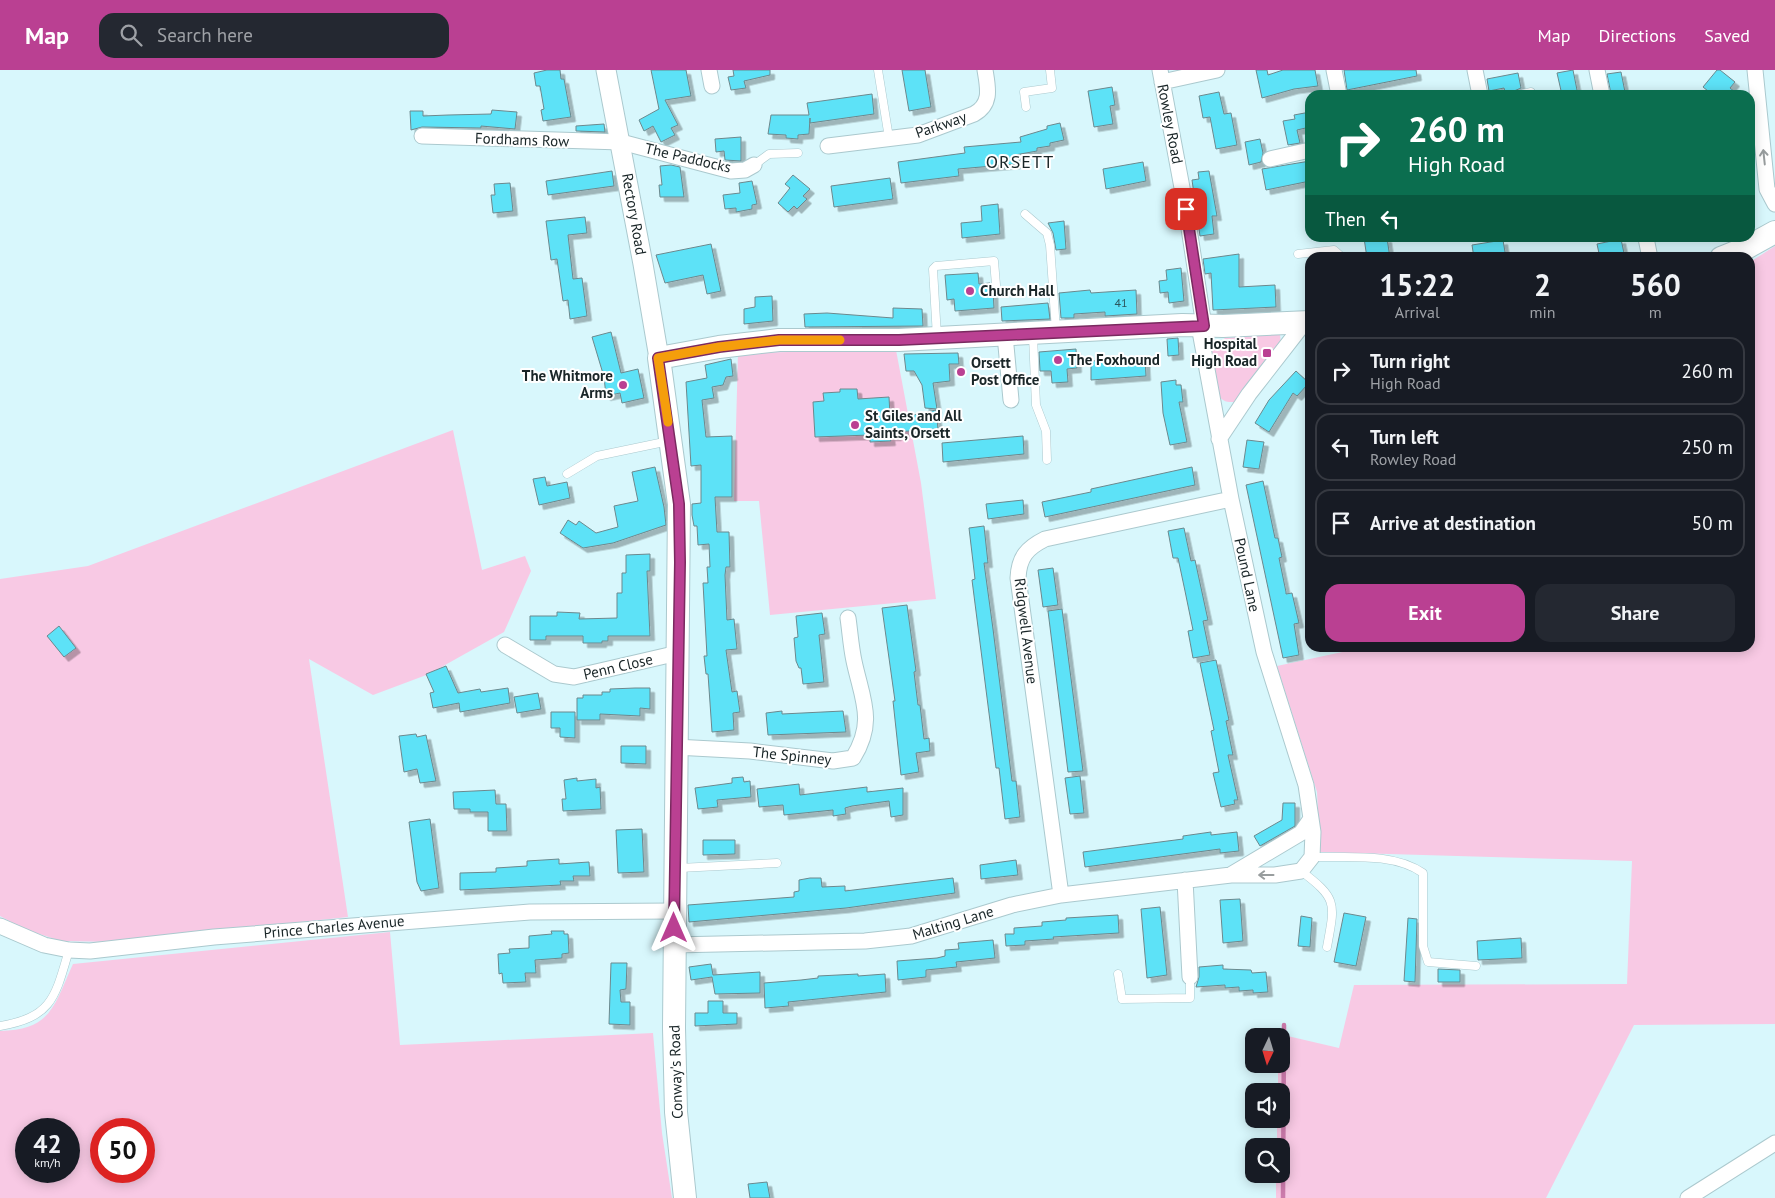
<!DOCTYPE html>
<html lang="en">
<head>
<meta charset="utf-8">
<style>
	:root { --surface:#171b24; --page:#242831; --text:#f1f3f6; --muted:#9ea1a6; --line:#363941; --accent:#ba4092 }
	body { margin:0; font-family:"PT Sans",sans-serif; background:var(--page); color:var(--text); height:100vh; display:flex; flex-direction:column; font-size:19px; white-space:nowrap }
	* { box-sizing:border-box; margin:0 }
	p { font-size:16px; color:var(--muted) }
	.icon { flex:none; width:28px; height:28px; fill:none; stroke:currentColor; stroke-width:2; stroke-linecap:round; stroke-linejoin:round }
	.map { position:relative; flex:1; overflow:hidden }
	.side { position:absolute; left:1305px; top:182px; width:450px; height:400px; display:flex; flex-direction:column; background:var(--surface); border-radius:15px; box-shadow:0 2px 12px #0003 }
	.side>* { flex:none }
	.guide { position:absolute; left:1305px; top:20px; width:450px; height:152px; border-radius:15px; box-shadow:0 2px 12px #0003; background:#0b6e4f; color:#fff; overflow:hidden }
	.needle { width:32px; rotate:184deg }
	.buttons { position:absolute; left:1245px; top:958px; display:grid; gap:10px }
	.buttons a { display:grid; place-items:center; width:45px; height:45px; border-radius:10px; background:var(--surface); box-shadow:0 2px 12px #0003; font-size:25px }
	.speed { position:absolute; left:15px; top:1048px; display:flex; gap:10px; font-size:25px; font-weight:700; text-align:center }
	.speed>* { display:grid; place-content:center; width:65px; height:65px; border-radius:50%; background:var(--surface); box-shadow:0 2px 12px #0003; line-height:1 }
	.speed small { font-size:12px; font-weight:400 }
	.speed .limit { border:8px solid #d22; background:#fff; color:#111 }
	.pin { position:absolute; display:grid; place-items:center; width:42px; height:42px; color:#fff; margin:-21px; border-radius:10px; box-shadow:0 2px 8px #0006 }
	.me { position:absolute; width:55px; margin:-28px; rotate:0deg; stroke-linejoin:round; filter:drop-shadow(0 0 4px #0008) }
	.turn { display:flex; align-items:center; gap:18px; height:105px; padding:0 20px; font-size:22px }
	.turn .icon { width:65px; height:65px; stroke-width:2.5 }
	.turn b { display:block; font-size:35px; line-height:42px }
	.then { display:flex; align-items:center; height:48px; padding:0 20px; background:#0003; gap:10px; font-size:19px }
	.eta { display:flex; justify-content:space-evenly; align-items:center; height:85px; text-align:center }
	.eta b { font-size:30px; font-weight:700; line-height:35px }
	.cta { display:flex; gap:10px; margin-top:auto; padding:10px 20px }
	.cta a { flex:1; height:58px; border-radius:15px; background:var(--accent); color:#fff; font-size:20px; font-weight:700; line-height:58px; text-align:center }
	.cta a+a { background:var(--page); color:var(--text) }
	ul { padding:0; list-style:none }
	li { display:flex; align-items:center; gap:15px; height:68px; margin:0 10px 8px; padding:0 10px; border:2px solid var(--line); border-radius:15px }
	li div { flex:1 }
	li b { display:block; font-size:19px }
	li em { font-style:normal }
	header { display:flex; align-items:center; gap:30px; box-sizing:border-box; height:70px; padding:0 25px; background:var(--accent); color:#fff }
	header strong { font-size:24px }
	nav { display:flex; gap:28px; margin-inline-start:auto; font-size:18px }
	.search { width:350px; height:45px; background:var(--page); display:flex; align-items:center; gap:12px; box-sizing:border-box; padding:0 18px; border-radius:15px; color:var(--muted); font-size:19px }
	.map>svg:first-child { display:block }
	.green { fill:#f8c9e4; fill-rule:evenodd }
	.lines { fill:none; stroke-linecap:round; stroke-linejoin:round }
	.stream { stroke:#cc7bac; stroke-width:4.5 }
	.building { fill:#5de2f7; stroke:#6c888d; filter:url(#shadow) }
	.service-casing { stroke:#abc9ce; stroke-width:9 }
	.minor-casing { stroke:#abc9ce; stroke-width:17 }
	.tertiary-casing { stroke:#abc9ce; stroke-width:21 }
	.secondary-casing { stroke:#abc9ce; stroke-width:24 }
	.service { stroke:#fff; stroke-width:8 }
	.minor { stroke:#fff; stroke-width:15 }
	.tertiary { stroke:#fff; stroke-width:19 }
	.secondary { stroke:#fff; stroke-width:22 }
	.oneway { stroke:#989d9e }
	.route-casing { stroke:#792a5f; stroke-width:12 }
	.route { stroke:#ba4092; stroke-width:9 }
	.slow { stroke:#f59e0b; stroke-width:9 }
	.poi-dot { fill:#ba4092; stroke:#fff; stroke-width:2 }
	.labels { text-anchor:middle; stroke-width:4; stroke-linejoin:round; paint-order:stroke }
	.number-label { font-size:12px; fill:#2b555c }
	.street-label { font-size:15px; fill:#1a2628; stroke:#fff }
	.poi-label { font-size:15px; font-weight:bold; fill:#1a2628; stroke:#fff; text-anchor:start }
	.quarter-label { font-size:18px; letter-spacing:1px; fill:#1a2628; stroke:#fff }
</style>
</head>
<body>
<header>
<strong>Map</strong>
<div class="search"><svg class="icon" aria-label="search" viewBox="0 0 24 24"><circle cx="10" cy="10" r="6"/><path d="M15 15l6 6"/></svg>Search here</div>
<nav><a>Map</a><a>Directions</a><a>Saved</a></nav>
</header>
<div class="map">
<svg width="1775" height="1128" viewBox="0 0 1775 1128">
	<defs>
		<filter id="shadow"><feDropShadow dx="4.5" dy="4.5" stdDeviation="0" flood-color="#0004"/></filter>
	</defs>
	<rect width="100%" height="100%" fill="#d8f7fc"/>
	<path class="green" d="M1775,176V954L1634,955L1546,1128H1276V1104H1281V1076H1277V1049H1281V1021H1278V994H1281V966H1279V964L1339,978L1354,915L1627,914L1632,791L1320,782L1317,722L1277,596L1361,578H1750V192Z
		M1280,264L1281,275L1235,332C1227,332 1223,332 1218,325L1210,280L1225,268Z
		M896,280L921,413L936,529L770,545L759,431H734L738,283Z
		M453,360L482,500L525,486L531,501L504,562L429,604L373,625L309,589L348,847L115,872L61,871L24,859L0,846V509L88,496Z
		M390,862L400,975L653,963L662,1063L672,1128H0V961C52,960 54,935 73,894ZM26,1059H69V1101H26ZM101,1059H144V1101H101Z"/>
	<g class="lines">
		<path class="stream" d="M1283,1128L1284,955"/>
	</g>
	<path class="building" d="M547,0H560L561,9H564L571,47L543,51L541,40L544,39L540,16H536L534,3Z
		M651,0H686L691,26L665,30L678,55L671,58L675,65L661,72L653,56L644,61L639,50L659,39Z
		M733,0H770V5L744,11L746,18L731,20L728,7L734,6Z
		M902,0H925L931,37L909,41Z
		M1256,0H1267L1268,5L1283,0H1315L1318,16L1294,19L1262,28Z
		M1344,0H1416L1417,6L1347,20Z
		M1573,0L1578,25H1562L1557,3Z
		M1717,0H1720L1735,12L1730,18L1739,25H1713L1703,17Z
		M1621,2L1625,22L1611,24L1607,4Z
		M1518,3L1521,18L1514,21L1512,25H1506L1504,18L1489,21L1487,9Z
		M1112,17L1115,35L1110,36L1113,54L1094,57L1088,21Z
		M1219,22L1224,44L1231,43L1237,75L1216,79L1210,47L1203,48L1199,26Z
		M872,24L874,44L810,53V48L809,64L798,65V69L786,68V65L768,64L771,45H809L807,33Z
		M492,40L517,42L515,59L481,56V58L422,57L411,60L410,41H423V46L448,45L491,44Z
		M1310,42V57L1297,60L1300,73L1288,75L1283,51L1295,49L1294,45Z
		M1060,53L1064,70L1050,73V76L1037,78V81L1015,85L1016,94L958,99L959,106L901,113L898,92L965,83L964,77L1021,72L1020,67L1047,59V56Z
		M604,54L605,62L576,61V56Z
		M741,67V91L725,90L724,81L716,82L715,69Z
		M1260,69L1263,83L1261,92L1249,95L1245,72Z
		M1310,91V111L1266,120L1262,99Z
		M1143,92L1146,111L1106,119L1103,99Z
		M671,95L680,97L684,127H660L659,115H662L660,96Z
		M612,101L614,116L548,125L546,111Z
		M1209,101L1217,146H1212L1214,164L1200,166L1192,110L1199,109L1198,102Z
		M793,105L810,119L803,126L807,129L797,139L794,136L788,142L778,133L790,118L785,114Z
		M890,108L893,129L834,137L831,116Z
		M752,111L757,134L752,135V139L736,142V138L725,139L723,125L740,123L739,113Z
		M510,113L513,141L493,143L491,125H495L494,114Z
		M998,134L1000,164L962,168L961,153L982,151L981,136Z
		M585,147L587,163L568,165L573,209L582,208L587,246L570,249L568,230L563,231L557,189L551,190L546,151Z
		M1064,151L1066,179L1056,180L1053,163L1048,153Z
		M1364,168H1387L1390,188H1367Z
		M1621,169L1625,188H1600L1597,174Z
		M1503,170L1506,188H1474L1472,175Z
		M711,174L721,221L707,224L703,205L665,213L656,185Z
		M1239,184V217L1275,215L1276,237L1213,240L1211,203L1205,204L1203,189Z
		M1181,198L1184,231L1169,233L1168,222L1160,223L1159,211L1167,210L1166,200Z
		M978,203L979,214L990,213L993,220L994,238L955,241L954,229L947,230L945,205Z
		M1090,220L1091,223L1136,220L1137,244L1105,246V242L1074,244V248H1061L1059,223Z
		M772,226L773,251L744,254V239L755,237V227Z
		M1048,233L1050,249L1002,251L1001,237Z
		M893,238L922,239L923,256L805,257L804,244L827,243L893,248Z
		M611,262L621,303L638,299L644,328L622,333L620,323L606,326L604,307L592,267Z
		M1178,268L1179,285L1168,286L1167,269Z
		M1076,279L1077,298L1067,299L1068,312L1052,313L1051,301H1040L1039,282Z
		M958,283L959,294H949L950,311L933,313L937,339L925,338L922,315L914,301H906L904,284Z
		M1145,288L1146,306L1091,310V291Z
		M731,289L733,306L726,307L723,315L712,317L714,328L702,330L706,367L732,366V427H715L717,462H729L730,497H726L725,505L727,550L734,549L737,579L726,580L732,622L737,621L740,642L733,643L734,660L712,662L708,604H706L704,586H707L703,513H708L707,497H710L709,474L698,475L697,456H694L692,445V434L701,433V395L691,396L686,312L707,308L705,295Z
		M1296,301L1309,313L1297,326L1293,323L1269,362L1255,353L1269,330Z
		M1176,310V315H1181L1183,332H1179L1187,372L1170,375L1163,343L1161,312Z
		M840,319H857L858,329L889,327L890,345H896V349L936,340L938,359L896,362L897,366H890L891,371L870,372V365L815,367L813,332L824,331L823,323L840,322Z
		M1023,366L1024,384L943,392L942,373Z
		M1247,370L1264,372L1259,399L1243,397Z
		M655,397L664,437L666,455L613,473L583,478L560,463L568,450L576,455L579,451L596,463L618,457L614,436L638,431L632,402Z
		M1192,397L1195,415L1045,447L1042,432L1091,422V419Z
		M545,407L547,416L567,412L570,428L539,435L533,409Z
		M1263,411L1275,468H1278L1282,487L1279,488L1286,522V524L1292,523L1299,553L1294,554L1299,585L1283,588L1246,415Z
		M1023,430L1024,444L988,449L986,434Z
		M984,456L988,493H984L993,559L1012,711H1016L1020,747L1005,749L999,698H996L972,510L975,509L969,458Z
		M1184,458L1191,491L1195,490L1208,550L1203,551L1210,585L1193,588L1188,561L1193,560L1185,521L1178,488H1173L1168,461Z
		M650,484V501H647L650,566H608V571H602V573H583V566H546V570H530V546H557V542L580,543L579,549L617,548V523H622V503H626V485Z
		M1053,498L1058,535L1043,537L1038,500Z
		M907,535L916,601L914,602L918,635H920L924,669L929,668L930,681L916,683L919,702L901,705L893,631H895L882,538Z
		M1062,539L1083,701L1068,702L1048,541Z
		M822,543L825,564L819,565L824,612L803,614L801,598H799L796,591L794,568L798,567L796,546Z
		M59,556L76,578L64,587L47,566Z
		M1216,590L1229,650L1226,651L1233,685H1228L1238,730H1234L1235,734L1221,737L1213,703L1219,702L1211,661L1214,660L1200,593Z
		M446,596L458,623L480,619L481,622L508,618L510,633L460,642L459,633L433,638L430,623L434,622L426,604Z
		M635,618H650V639L640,638V646L600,644V650H577V628H583V625H602V622H610V619Z
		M538,623L541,639L517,643L514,627Z
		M782,641V644L843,641L846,662L768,665L766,643Z
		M551,642H575V668L560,667V658H551Z
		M416,664L417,667L426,665L436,711L420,713L417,699L404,702L399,666Z
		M621,676H646V694L621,693Z
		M1080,706L1084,743L1070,744L1065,708Z
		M743,707L744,712L750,711L751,727L717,730L718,737L698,739L695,718L732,713V708Z
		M577,708V711L596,709V718L600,717L601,739L563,741L562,729H566L564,710Z
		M799,714L800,725L867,717V722L903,718V745L891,747L889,731L852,736L845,738L846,744L833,746V740L784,745L783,735L759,737L757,719Z
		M495,720L496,734H506L507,761H488V742H470V739H454L453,722Z
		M1283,733H1295V756L1260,776L1254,766L1282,750Z
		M430,749L439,818L421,821L417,812L409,752Z
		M642,759L644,802L618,803L616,760Z
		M1211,762V765L1237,762L1239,781L1220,783V779L1085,797L1083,782L1183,769V766Z
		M703,770H735V784L703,785Z
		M559,789V794L589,792L590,806H573L574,811H560L561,815L460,820V803L496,802V798L527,796V791Z
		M1016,790L1018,805L981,809L980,795Z
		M810,808H821L822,817L845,816V821L953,808L955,823L846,838L689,852L688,835L794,827V822L799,821V810Z
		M1240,829L1243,871L1223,873L1220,830Z
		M1160,837L1167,905L1147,908L1141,839Z
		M1344,843L1366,847L1356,896L1334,892Z
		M1118,845L1119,863L1053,867L1054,869L1025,871V875L1006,876L1005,864H1014V858L1042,856V852L1066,850V848Z
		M1301,846L1312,848L1310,877L1298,876Z
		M1408,848L1417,849L1415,912L1404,911Z
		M551,861H564V864H568L569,883L562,884V888L535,890L536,903H525L526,912L503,913L502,903L499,904L498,884L510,883L509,879L529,878V866L552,864Z
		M1521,868L1522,888L1478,890L1477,871Z
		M993,870L995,888L956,892L957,897L926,900V907L898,910L897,891L937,888L945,886V880L959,879L958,873Z
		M611,893H627L626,919L620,920L621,932H630V955L609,954Z
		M711,894L713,905L760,902V923L715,924L712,907L691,910L689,897Z
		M1223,895V899L1251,900L1252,903L1266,902L1268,922L1253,923V920L1239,921V917L1225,918V915L1196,917L1199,907V897Z
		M1438,899L1460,900V912H1438Z
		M858,904V906L885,904L886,922L788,932L789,936L765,938L764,913L801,910L818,908V906Z
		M708,931H723V943H737V954L695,956V943H708Z
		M767,1112L770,1128H750L748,1114Z"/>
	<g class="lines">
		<g class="service-casing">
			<path id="service" d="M878,0L889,68
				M1517,25L1531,22L1532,25
				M1026,37L1024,22L1052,18L1050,0
				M754,95L769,84L798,83
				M1025,144L1047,163L1050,175L1056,260
				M1298,184L1334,180L1343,188
				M1033,266L1036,335L1046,361L1047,390
				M937,267L933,199L936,196L994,191L996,215
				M567,404L597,386L669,371
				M1312,787C1347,788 1393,782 1423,803V876L1428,892L1476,896
				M679,798L777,793
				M1301,801C1338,829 1335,833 1327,877
				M1118,904L1122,929L1190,928V907
				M0,956C52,947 55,928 69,880"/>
		</g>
		<g class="minor-casing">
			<path id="minor" d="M709,0L712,16
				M1160,0L1186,139L1204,256
				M1334,0L1339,25
				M1475,0L1480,25
				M1597,0L1602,25
				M1755,0L1767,119L1775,134
				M1162,12L1217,0
				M422,66L621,72L731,101L745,100L754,95
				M828,76L918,65L974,44C992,34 988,18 985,0
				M1270,89L1310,80
				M1646,168L1650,188
				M1005,265L1011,330
				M1219,369L1249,324L1305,252
				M505,575L554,604L574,607L678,583
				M675,677L750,681L833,691L853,688C876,651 862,629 854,591C851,577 850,562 848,548
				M1232,804L1301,763L1310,750
				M1185,810L1190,907
				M1061,825L1018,508C1019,487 1027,478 1045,469L1231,429
				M0,856L44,875L69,880L90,881L214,867L530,842L674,841
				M673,875L865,871L911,866L1012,835L1061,825L1231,805H1275L1301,801L1312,787L1313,762L1306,715L1264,582L1231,429L1199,256
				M1688,1128L1775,1073"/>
		</g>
		<g class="tertiary-casing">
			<path id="tertiary" d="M606,0L643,194L659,288"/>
		</g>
		<g class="secondary-casing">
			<path id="secondary" d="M1721,188L1746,178L1775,162
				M685,1128L676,1042L674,958L679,434L659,288L719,277L779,270H899L1182,255L1223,256L1310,252"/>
		</g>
		<use href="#service" class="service"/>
		<use href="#minor" class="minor"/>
		<use href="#tertiary" class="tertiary"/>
		<use href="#secondary" class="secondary"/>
	</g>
	<defs><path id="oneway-shaft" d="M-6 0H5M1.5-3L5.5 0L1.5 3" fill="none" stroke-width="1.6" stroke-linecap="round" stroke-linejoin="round" transform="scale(1.25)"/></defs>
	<g class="oneway">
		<use href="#oneway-shaft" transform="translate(1764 87) rotate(-96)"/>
		<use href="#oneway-shaft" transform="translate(1266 805) rotate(-180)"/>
	</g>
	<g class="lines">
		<g class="route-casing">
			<path id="route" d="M674,858L680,492L679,434L658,288L719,277L779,270H899L1204,256L1186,139"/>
		</g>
		<use href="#route" class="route"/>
		<path class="slow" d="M668,352L658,288L719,277L779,270H840"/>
	</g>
	<g class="poi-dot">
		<circle cx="970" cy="221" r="5"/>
		<rect x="1262" y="278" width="10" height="10" rx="2.5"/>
		<circle cx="1058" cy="290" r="5"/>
		<circle cx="961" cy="302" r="5"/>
		<circle cx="623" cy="315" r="5"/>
		<circle cx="855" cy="355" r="5"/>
	</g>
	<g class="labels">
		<g class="number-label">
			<text x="1121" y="237">41</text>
		</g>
		<g class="street-label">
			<text transform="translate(1170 54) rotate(79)" y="5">Rowley Road</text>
			<text transform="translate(941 55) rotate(-19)" y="5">Parkway</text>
			<text transform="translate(522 70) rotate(2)" y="5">Fordhams Row</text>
			<text transform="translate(688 88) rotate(13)" y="5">The Paddocks</text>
			<text transform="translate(634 144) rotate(80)" y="5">Rectory Road</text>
			<text transform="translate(1247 505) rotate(78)" y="5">Pound Lane</text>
			<text transform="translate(1026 561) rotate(83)" y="5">Ridgwell Avenue</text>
			<text transform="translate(618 597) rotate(-13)" y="5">Penn Close</text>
			<text transform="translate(792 686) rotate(6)" y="5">The Spinney</text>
			<text transform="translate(953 853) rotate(-17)" y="5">Malting Lane</text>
			<text transform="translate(334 857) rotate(-5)" y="5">Prince Charles Avenue</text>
			<text transform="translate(676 1002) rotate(-92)" y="5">Conway's Road</text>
		</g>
		<g class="poi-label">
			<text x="980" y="226">Church Hall</text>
			<text x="1257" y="279" text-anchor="end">Hospital<tspan x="1257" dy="17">High Road</tspan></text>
			<text x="1068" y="295">The Foxhound</text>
			<text x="971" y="298">Orsett<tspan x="971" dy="17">Post Office</tspan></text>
			<text x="613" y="311" text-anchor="end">The Whitmore<tspan x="613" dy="17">Arms</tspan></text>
			<text x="865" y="351">St Giles and All<tspan x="865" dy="17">Saints, Orsett</tspan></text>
		</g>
		<g class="quarter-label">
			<text x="1020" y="98">ORSETT</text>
		</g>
	</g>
</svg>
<div class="buttons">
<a><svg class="needle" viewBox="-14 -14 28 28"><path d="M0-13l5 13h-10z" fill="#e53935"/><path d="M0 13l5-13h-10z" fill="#9ea1a6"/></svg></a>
<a><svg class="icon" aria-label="sound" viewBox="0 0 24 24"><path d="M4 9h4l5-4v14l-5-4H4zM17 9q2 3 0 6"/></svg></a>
<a><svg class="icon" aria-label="search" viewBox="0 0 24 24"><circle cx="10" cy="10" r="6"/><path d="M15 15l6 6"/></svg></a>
</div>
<div class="speed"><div>42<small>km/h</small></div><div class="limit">50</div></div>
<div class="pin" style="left:1186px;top:139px;background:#d93025"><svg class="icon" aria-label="arrive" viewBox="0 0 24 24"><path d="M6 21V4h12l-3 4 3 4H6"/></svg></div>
<svg class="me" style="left:674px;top:858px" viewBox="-20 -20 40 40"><path d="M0-17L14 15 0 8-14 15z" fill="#ba4092" stroke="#fff" stroke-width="4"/></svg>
<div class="guide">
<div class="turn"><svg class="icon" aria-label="right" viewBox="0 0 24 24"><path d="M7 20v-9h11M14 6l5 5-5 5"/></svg><div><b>260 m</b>High Road</div></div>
<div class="then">Then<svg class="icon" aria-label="left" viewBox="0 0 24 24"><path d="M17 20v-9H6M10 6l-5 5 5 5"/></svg></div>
</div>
<section class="side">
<div class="eta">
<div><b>15:22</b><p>Arrival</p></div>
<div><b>2</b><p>min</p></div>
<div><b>560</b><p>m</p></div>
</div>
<ul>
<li><svg class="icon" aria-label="right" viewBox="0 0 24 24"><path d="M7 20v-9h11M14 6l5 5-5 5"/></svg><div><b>Turn right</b><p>High Road</p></div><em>260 m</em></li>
<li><svg class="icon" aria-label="left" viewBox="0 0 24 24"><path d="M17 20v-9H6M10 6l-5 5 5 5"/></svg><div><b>Turn left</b><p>Rowley Road</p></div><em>250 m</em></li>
<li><svg class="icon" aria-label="arrive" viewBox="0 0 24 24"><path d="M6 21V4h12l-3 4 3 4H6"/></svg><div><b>Arrive at destination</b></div><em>50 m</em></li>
</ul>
<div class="cta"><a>Exit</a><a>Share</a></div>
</section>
</div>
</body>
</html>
